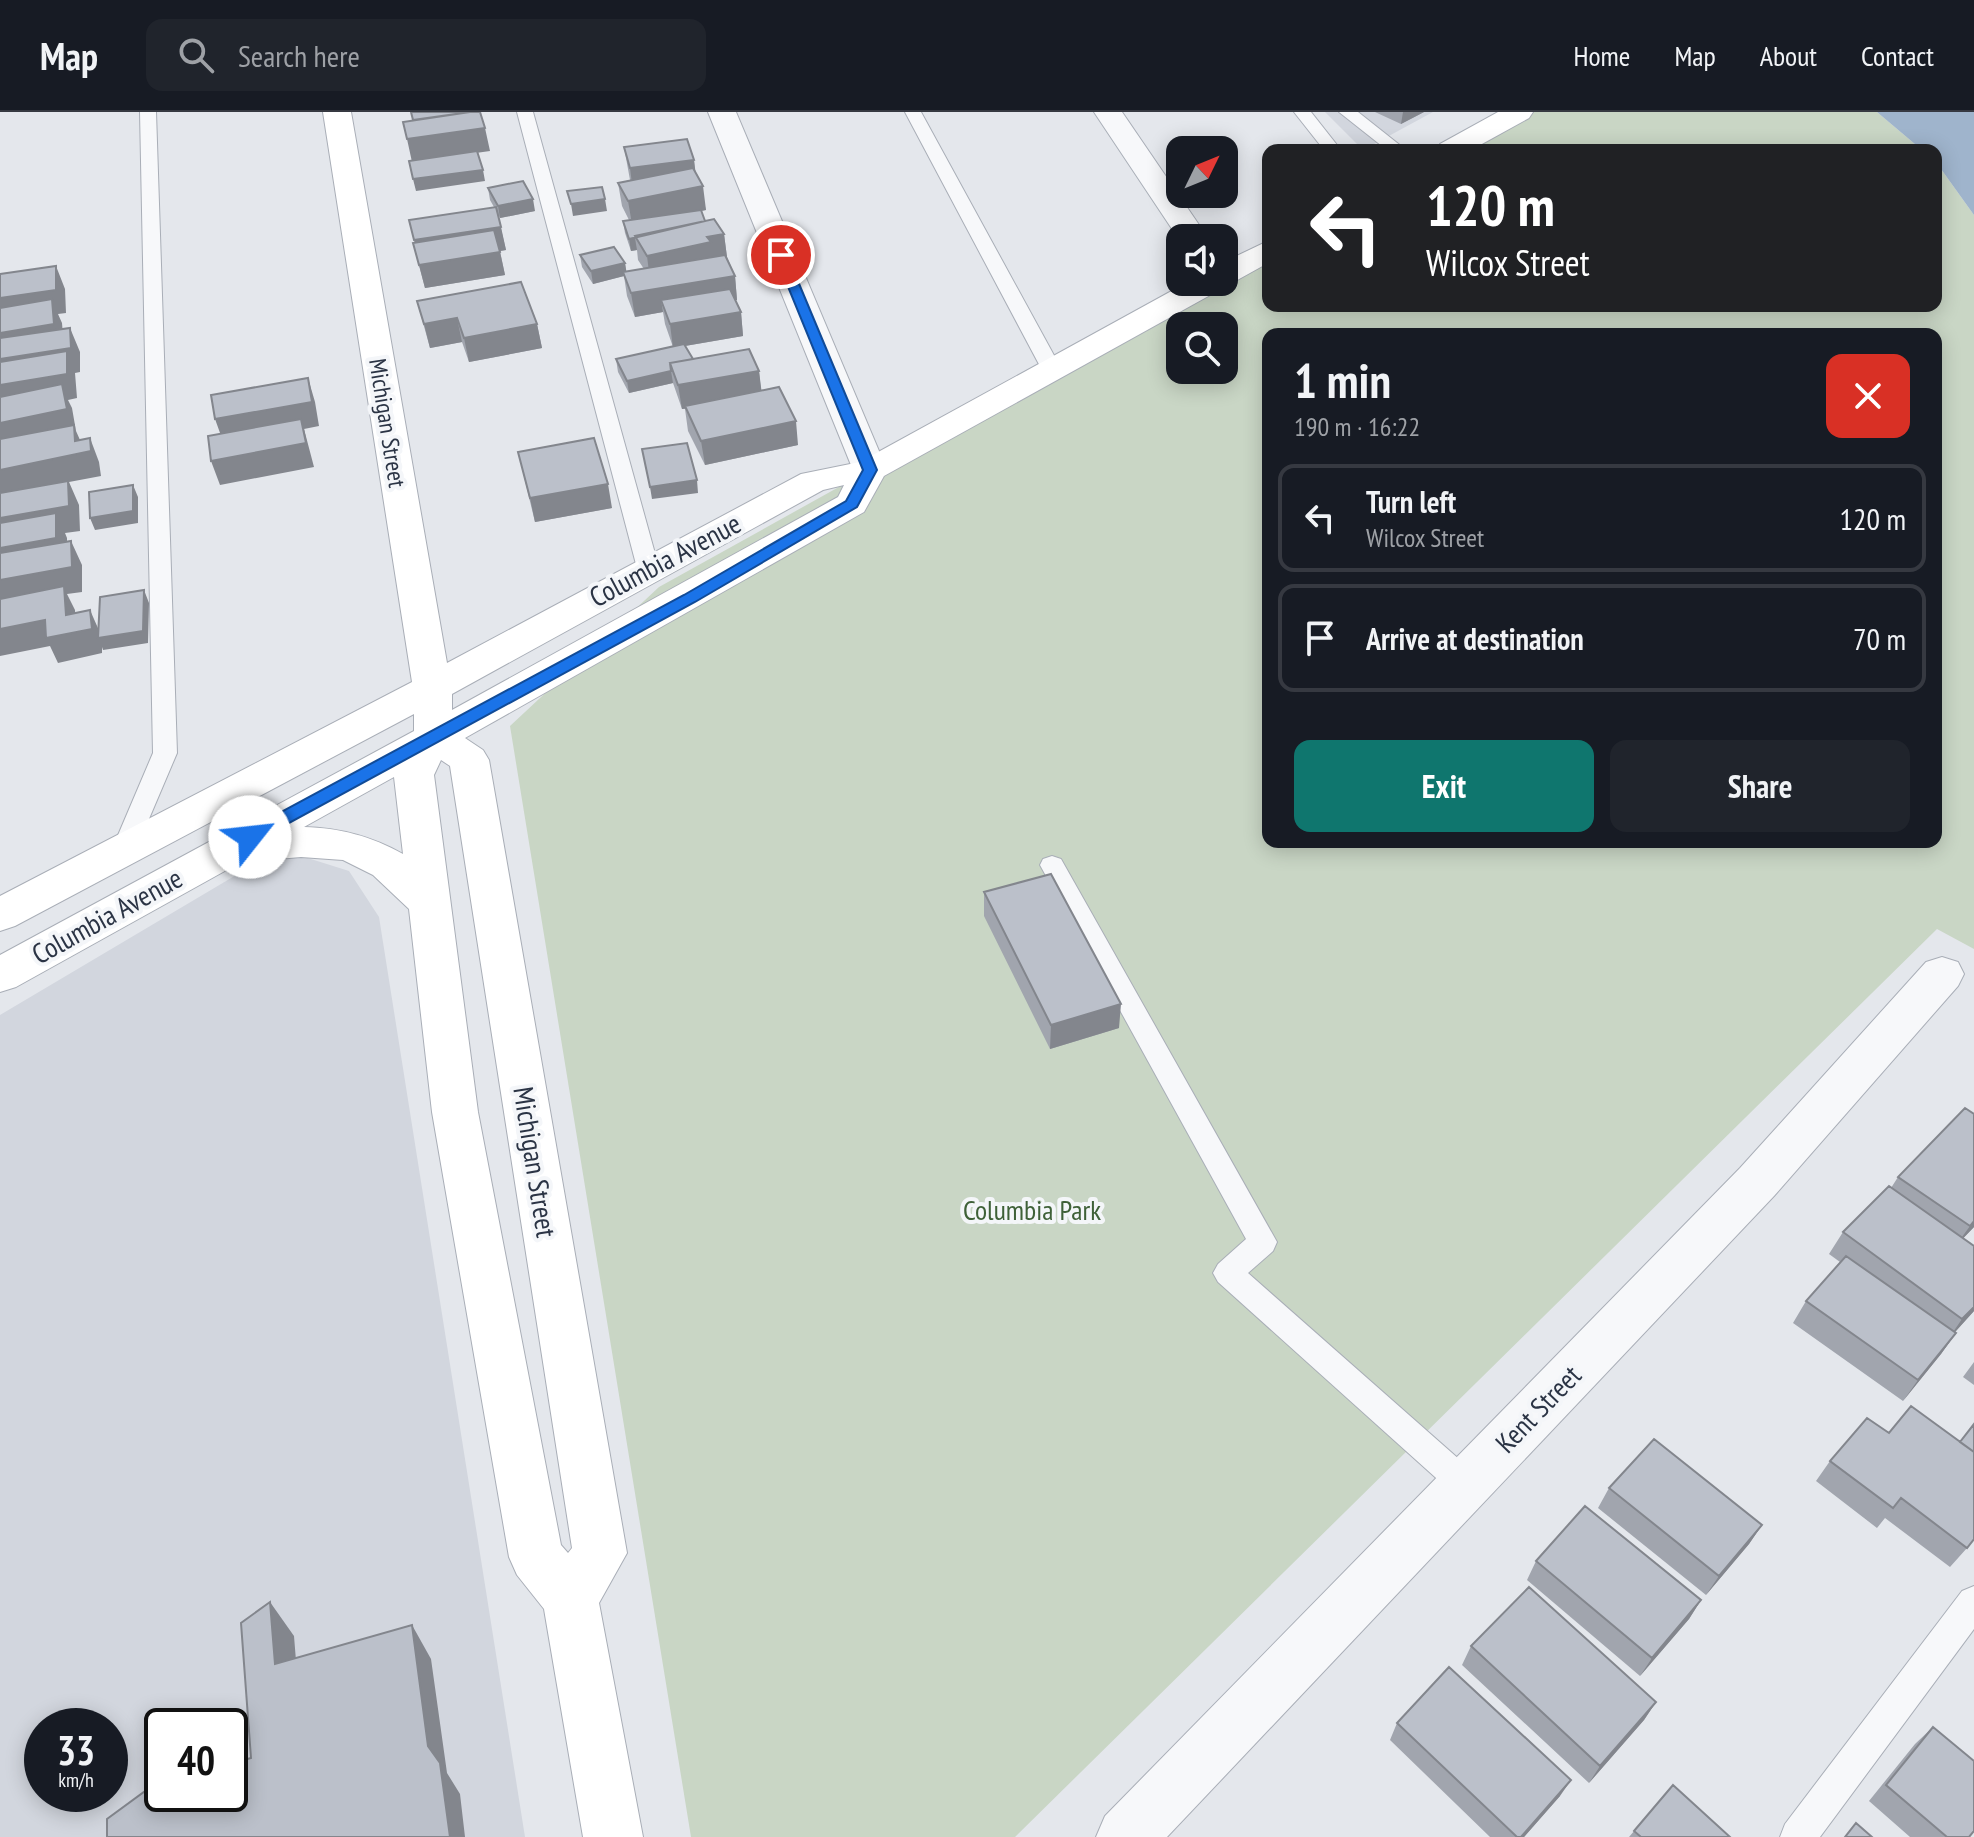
<!DOCTYPE html>
<html lang="en">
<head>
<meta charset="utf-8">
<style>
	:root { --surface:#171b24; --page:#20242c; --text:#f1f3f6; --muted:#9ea1a6; --line:#363941; --accent:#0f766e }
	body { margin:0; font-family:"PT Sans Narrow",sans-serif; background:var(--page); color:var(--text); height:100vh; display:flex; flex-direction:column; font-size:30px; white-space:nowrap }
	* { box-sizing:border-box; margin:0 }
	p { font-size:26px; color:var(--muted) }
	.icon { flex:none; width:44px; height:44px; fill:none; stroke:currentColor; stroke-width:2; stroke-linecap:round; stroke-linejoin:round }
	.map { position:relative; flex:1; overflow:hidden }
	.side { position:absolute; left:1262px; top:216px; width:680px; height:520px; display:flex; flex-direction:column; background:var(--surface); border-radius:16px; box-shadow:0 4px 20px #0003 }
	.side>* { flex:none }
	.banner { position:absolute; left:1262px; top:32px; width:680px; height:168px; border-radius:16px; box-shadow:0 4px 20px #0003; background:#202124; color:#fff; overflow:hidden }
	.needle { width:52px; rotate:47deg }
	.controls { position:absolute; left:1166px; top:24px; display:grid; gap:16px }
	.controls a { display:grid; place-items:center; width:72px; height:72px; border-radius:16px; background:var(--surface); box-shadow:0 4px 20px #0003; font-size:40px }
	.speed { position:absolute; left:24px; top:1596px; display:flex; gap:16px; font-size:40px; font-weight:700; text-align:center }
	.speed>* { display:grid; place-content:center; width:104px; height:104px; border-radius:50%; background:var(--surface); box-shadow:0 4px 20px #0003; line-height:1 }
	.speed small { font-size:20px; font-weight:400 }
	.speed .limit { border:4px solid #111; border-radius:12px; background:#fff; color:#111 }
	.pin { position:absolute; display:grid; place-items:center; width:68px; height:68px; color:#fff; margin:-34px; border:4px solid #fff; border-radius:50%; box-shadow:0 2px 8px #0007 }
	.me { position:absolute; width:88px; margin:-44px; rotate:61deg; stroke-linejoin:round; filter:drop-shadow(0 0 6px #0008) }
	.turn { display:flex; align-items:center; gap:28px; height:168px; padding:0 32px; font-size:36px }
	.turn .icon { width:104px; height:104px; stroke-width:2.5 }
	.turn b { display:block; font-size:56px; line-height:68px }
	.round { display:grid; place-items:center; flex:none; width:84px; height:84px; border-radius:16px; background:var(--page) }
	.headline { display:flex; align-items:center; justify-content:space-between; height:136px; padding:0 32px }
	h1 { font-size:48px; font-weight:700; line-height:60px }
	.action { display:flex; gap:16px; margin-top:auto; padding:16px 32px }
	.action a { flex:1; height:92px; border-radius:16px; background:var(--accent); color:#fff; font-size:32px; font-weight:700; line-height:92px; text-align:center }
	.action a+a { background:var(--page); color:var(--text) }
	ul { padding:0; list-style:none }
	li { display:flex; align-items:center; gap:24px; height:108px; margin:0 16px 12px; padding:0 16px; border:4px solid var(--line); border-radius:16px }
	li div { flex:1 }
	li b { display:block; font-size:30px }
	li em { font-style:normal }
	header { display:flex; align-items:center; gap:48px; box-sizing:border-box; height:112px; padding:0 40px; background:var(--surface); border-bottom:2px solid var(--line) }
	header strong { font-size:38px }
	nav { display:flex; gap:44px; margin-inline-start:auto; font-size:28px }
	.search { width:560px; height:72px; background:var(--page); display:flex; align-items:center; gap:20px; box-sizing:border-box; padding:0 28px; border-radius:16px; color:var(--muted); font-size:30px }
	.map>svg:first-child { display:block }
	.built { fill:#d2d6de; fill-rule:evenodd }
	.green { fill:#c9d6c5; fill-rule:evenodd }
	.water { fill:#9fb4cc }
	.lines { fill:none; stroke-linecap:round; stroke-linejoin:round }
	.lane-casing { stroke:#a9aeb7; stroke-width:2 }
	.street-casing { stroke:#a9aeb7; stroke-width:2 }
	.secondary-casing { stroke:#a9aeb7; stroke-width:2 }
	.lane { fill:#f7f8fa; fill-rule:evenodd }
	.street { fill:#f7f8fa; fill-rule:evenodd }
	.secondary { fill:#fff; fill-rule:evenodd }
	.wall { fill:#a1a5ae }
	.shaded-wall { fill:#83868d }
	.building { fill:#bbc0ca; stroke:#83868d; stroke-width:2 }
	.route { fill:#1a73e8; stroke:#114b97; stroke-width:2 }
	.labels { text-anchor:middle; stroke-width:8; stroke-linejoin:round; paint-order:stroke }
	.far-street-label { font-size:24px; fill:#2b3445; stroke:#f4f6f9 }
	.street-label { font-size:28px; fill:#2b3445; stroke:#f4f6f9 }
	.park-label { font-size:28px; fill:#3f6138; stroke:#f4f6f9 }
</style>
</head>
<body>
<header>
<strong>Map</strong>
<div class="search"><svg class="icon" aria-label="search" viewBox="0 0 24 24"><circle cx="10" cy="10" r="6"/><path d="M15 15l6 6"/></svg>Search here</div>
<nav><a>Home</a><a>Map</a><a>About</a><a>Contact</a></nav>
</header>
<div class="map">
<svg width="1974" height="1725" viewBox="0 0 1974 1725">
	<rect width="100%" height="100%" fill="#e4e7ec"/>
	<path class="built" d="M1325,0H1433L1363,38Z
		M295,742L349,759L379,805L525,1725H0V903L248,756ZM42,1614H110V1682H42ZM162,1614H230V1682H162Z"/>
	<path class="green" d="M1519,0H1877L1922,38H1450Z
		M1936,50L1974,103V837L1937,817L1015,1725H691L510,614L659,475L963,306L1224,170L1268,138V194H1936ZM1180,214H1224V258H1180ZM1268,222H1936V730H1268Z"/>
	<path class="water" d="M1877,0H1974V103L1936,50V38H1922Z"/>
	<g class="lines">
		<g class="lane-casing">
			<path id="lane" d="M140,0H156L177,641L137,735L134,741H116L113,735L153,641Z
				M517,0H533L659,456L656,461L648,463L637,456Z
				M905,0H921L1062,258L1059,262L1052,264L1042,258Z
				M1294,0H1311L1341,38H1324Z
				M1339,0H1358L1406,38H1387Z
				M1052,744L1061,747L1277,1130L1273,1139L1248,1161L1477,1363L1482,1373L1477,1383L1466,1388L1455,1383L1218,1170L1213,1161L1218,1152L1246,1127L1040,753L1043,747Z
				M1974,1474V1517L1820,1725H1780L1785,1712L1962,1479Z"/>
		</g>
		<g class="street-casing">
			<path id="street" d="M708,0H736L887,358L882,365L870,368L858,365L853,358Z
				M1094,0H1122L1208,126H1180V129Z
				M1942,845L1958,850L1964,862L1958,874L1774,1084L1167,1725H1096L1105,1704L1740,1056L1926,850Z"/>
		</g>
		<g class="secondary-casing">
			<path id="secondary" d="M323,0H351L447,551L801,362L860,350L1188,170H1224V150L1268,129V151L884,364L864,400L465,626L483,638L489,648L627,1441L599,1491L643,1725H583L544,1497L517,1463L509,1445L432,1000L409,797L373,763L343,748L301,745L241,750L16,875L0,880V843L414,619V602L15,814L0,819V784L412,570ZM844,373L838,385L452,598V582L823,378ZM441,648L450,654L572,1436L568,1441L561,1433L478,1000L434,663ZM394,665L403,742C371,724 340,716 304,715Z
				M1498,0H1533L1529,6L1471,38H1436L1440,32Z"/>
		</g>
		<use href="#lane" class="lane"/>
		<use href="#street" class="street"/>
		<use href="#secondary" class="secondary"/>
	</g>
	<path class="wall" d="M1375,0H1424L1401,12Z
		M624,35L694,48L695,61L706,98L701,99L705,109L724,122L727,145L735,164L737,188H735L741,200L743,224L685,234L693,247L759,259L761,279L798,333L705,353L688,319L685,297H682L673,271L629,281L618,260L616,247L673,235L665,212L663,200L635,205L627,184L624,164L593,172L582,155L580,143L625,151L626,160L644,157L638,148L637,138L631,139L625,121L623,109L629,108L622,94L618,71L630,68Z
		M488,76L535,99L500,106L497,100L506,138L500,139L505,163L425,176L413,131L494,95L490,88Z
		M417,189L537,212L542,236L469,250L462,230L430,236Z
		M518,340L612,396L535,410Z
		M984,780L1119,916L1050,937L984,804Z
		M1974,1002V1115L1963,1126L1974,1199L1955,1220L1956,1221L1941,1242L1903,1289L1793,1211L1806,1189L1840,1150L1829,1142L1843,1120L1891,1076L1898,1065Z
		M1974,1250V1273L1963,1265Z
		M1867,1306L1967,1436L1950,1455L1885,1406L1877,1416L1816,1369L1830,1349Z
		M1609,1376L1762,1413L1749,1432L1706,1483L1598,1396Z
		M1536,1449L1701,1488L1689,1507L1640,1564L1527,1468Z
		M1471,1534L1656,1590L1644,1608L1589,1671L1462,1553Z
		M1397,1611L1560,1684L1524,1725H1490L1390,1628Z
		M1933,1615L1969,1725H1910L1869,1689L1915,1632Z
		M1673,1673L1730,1725H1629Z"/>
	<path class="shaded-wall" d="M1403,0H1424L1401,12Z
		M485,16L490,39L412,50L407,27Z
		M694,48L697,72L633,80L630,56Z
		M483,58L485,69L416,79L413,67Z
		M703,74L706,98L632,112L628,89Z
		M533,87L535,99L500,106L498,94Z
		M605,87L607,99L573,104L571,92Z
		M501,115L506,138L419,152L414,128Z
		M724,122L727,145L650,168L647,144L643,137Z
		M635,126L637,138L631,139L629,127Z
		M500,140L505,163L425,176L419,153Z
		M625,151L627,163L623,160L624,164L593,172L591,159Z
		M56,154L65,177L66,201L58,202L62,211L64,236L70,216L80,240V260L75,261L77,286L68,288L72,296L76,319L84,337L90,326L99,350L101,364L69,370L79,393L80,419L65,421L67,426V451L0,463V186Z
		M735,164L737,188L666,200L661,188L663,200L635,205L631,181Z
		M741,200L743,224L673,236L670,212Z
		M457,206L462,230L430,236L424,212Z
		M537,212L542,236L469,250L464,226Z
		M671,259L673,271L629,281L627,269Z
		M759,259L762,283L682,297L678,273Z
		M308,266L315,290L319,314L304,317L314,355L220,373L211,349L224,332L215,307Z
		M796,309L798,333L705,353L701,329Z
		M697,368L698,381L652,387L650,375Z
		M608,372L612,396L535,410L530,386Z
		M133,373L138,385V411L95,418L90,406Z
		M71,429L82,453V480L67,482L75,498L76,520L90,498L101,523L144,478L149,491L148,531L103,538L102,535V541L58,551L50,534L0,544V517L66,503L0,494V468Z
		M1121,892L1119,916L1050,937L1051,913Z
		M1974,1109V1115L1954,1136L1970,1114Z
		M1974,1195V1199L1947,1229L1962,1207Z
		M1956,1221L1941,1242L1903,1289L1918,1268Z
		M1762,1413L1749,1432L1706,1483L1719,1464Z
		M1701,1488L1689,1507L1640,1564L1652,1546Z
		M270,1490L294,1524L299,1586L275,1552Z
		M412,1513L431,1547L447,1661L460,1682L465,1725H450L428,1634Z
		M1656,1590L1644,1608L1589,1671L1600,1654Z
		M1571,1668L1560,1684L1524,1725H1521Z"/>
	<path class="building" d="M411,0H470L413,8Z
		M470,0H480L485,16L407,27L403,10Z
		M687,27L694,48L630,56L624,35Z
		M477,39L483,58L413,67L409,49Z
		M693,56L703,74L628,89L618,71Z
		M523,69L533,87L498,94L488,76Z
		M602,75L605,87L571,92L567,79Z
		M496,95L501,115L414,128L409,108Z
		M701,98L705,109L629,127L623,109Z
		M714,107L724,122L707,125L711,130L647,144L635,124Z
		M494,118L500,140L419,153L413,131Z
		M614,135L625,151L591,159L580,143Z
		M725,143L735,164L631,181L623,160Z
		M56,154V178L0,186V162Z
		M521,170L537,212L464,226L457,206L424,212L417,189Z
		M730,177L741,200L670,212L661,188Z
		M52,187L54,212L0,221V196Z
		M70,216L71,236L0,247V226Z
		M684,232L693,247L670,251L671,259L627,269L616,247Z
		M749,237L759,259L678,273L670,251Z
		M67,239V262L0,273V250Z
		M308,266L312,290L215,307L211,283Z
		M62,272L67,297L0,311V285Z
		M779,275L796,309L701,329L685,294Z
		M301,307L306,331L211,349L208,324Z
		M74,313L75,329L90,326L91,339L0,358V327Z
		M594,326L608,372L530,386L518,340Z
		M687,331L697,368L650,375L642,337Z
		M68,369L69,394L0,406V381Z
		M133,373V399L90,406L89,380Z
		M56,401V426L0,436V411Z
		M71,429L72,455L0,468V441Z
		M64,474L66,503L90,498L92,517L46,526L45,508L0,517V487Z
		M144,478L143,519L98,526L100,485Z
		M1051,762L1121,892L1051,913L984,780Z
		M1965,996L1974,1002V1109L1970,1114L1898,1065Z
		M1889,1074L1974,1134V1195L1962,1207L1843,1120Z
		M1846,1144L1956,1221L1918,1268L1806,1189Z
		M1911,1294L1974,1340V1427L1967,1436L1901,1386L1893,1396L1830,1349L1867,1306L1889,1321Z
		M1974,1312V1340L1960,1330Z
		M1654,1327L1762,1413L1719,1464L1609,1376Z
		M1585,1394L1701,1488L1652,1546L1536,1449Z
		M1529,1475L1656,1590L1600,1654L1471,1534Z
		M270,1490L275,1552L412,1513L428,1634L440,1651L450,1725H107V1707L148,1677L162,1672V1682H230V1652L251,1646L241,1511Z
		M1449,1555L1571,1668L1521,1725H1517L1397,1611Z
		M1933,1615L1974,1649V1719L1969,1725H1947L1886,1673Z
		M1673,1673L1730,1725H1641L1634,1719Z
		M1856,1711L1872,1725H1845Z"/>
	<path class="route" d="M781,139L787,143L877,358L857,395L695,490L256,729H244V720L684,483L846,389L863,358L775,143Z"/>
	<g class="labels">
		<g class="far-street-label">
			<text transform="translate(387 311) rotate(81)" y="8">Michigan Street</text>
		</g>
		<g class="street-label">
			<text transform="translate(665 448) rotate(-28)" y="10">Columbia Avenue</text>
			<text transform="translate(107 804) rotate(-29)" y="10">Columbia Avenue</text>
			<text transform="translate(535 1050) rotate(81)" y="10">Michigan Street</text>
			<text transform="translate(1538 1297) rotate(-46)" y="10">Kent Street</text>
		</g>
		<g class="park-label">
			<text x="1032" y="1108">Columbia Park</text>
		</g>
	</g>
</svg>
<div class="controls">
<a><svg class="needle" viewBox="-14 -14 28 28"><path d="M0-13l5 13h-10z" fill="#e53935"/><path d="M0 13l5-13h-10z" fill="#9ea1a6"/></svg></a>
<a><svg class="icon" aria-label="sound" viewBox="0 0 24 24"><path d="M4 9h4l5-4v14l-5-4H4zM17 9q2 3 0 6"/></svg></a>
<a><svg class="icon" aria-label="search" viewBox="0 0 24 24"><circle cx="10" cy="10" r="6"/><path d="M15 15l6 6"/></svg></a>
</div>
<div class="speed"><div>33<small>km/h</small></div><div class="limit">40</div></div>
<div class="pin" style="left:781px;top:143px;background:#d93025"><svg class="icon" aria-label="arrive" viewBox="0 0 24 24"><path d="M6 21V4h12l-3 4 3 4H6"/></svg></div>
<svg class="me" style="left:250px;top:725px" viewBox="-20 -20 40 40"><circle r="19" fill="#fff"/><path d="M0-13L10 11 0 6-10 11z" fill="#1a73e8"/></svg>
<div class="banner">
<div class="turn"><svg class="icon" aria-label="left" viewBox="0 0 24 24"><path d="M17 20v-9H6M10 6l-5 5 5 5"/></svg><div><b>120 m</b>Wilcox Street</div></div>
</div>
<section class="side">
<div class="headline"><div><h1>1 min</h1><p>190 m · 16:22</p></div><a class="round" style="background:#d93025;color:#fff"><svg class="icon" aria-label="close" viewBox="0 0 24 24"><path d="M6 6l12 12M18 6L6 18"/></svg></a></div>
<ul>
<li><svg class="icon" aria-label="left" viewBox="0 0 24 24"><path d="M17 20v-9H6M10 6l-5 5 5 5"/></svg><div><b>Turn left</b><p>Wilcox Street</p></div><em>120 m</em></li>
<li><svg class="icon" aria-label="arrive" viewBox="0 0 24 24"><path d="M6 21V4h12l-3 4 3 4H6"/></svg><div><b>Arrive at destination</b></div><em>70 m</em></li>
</ul>
<div class="action"><a>Exit</a><a>Share</a></div>
</section>
</div>
</body>
</html>
